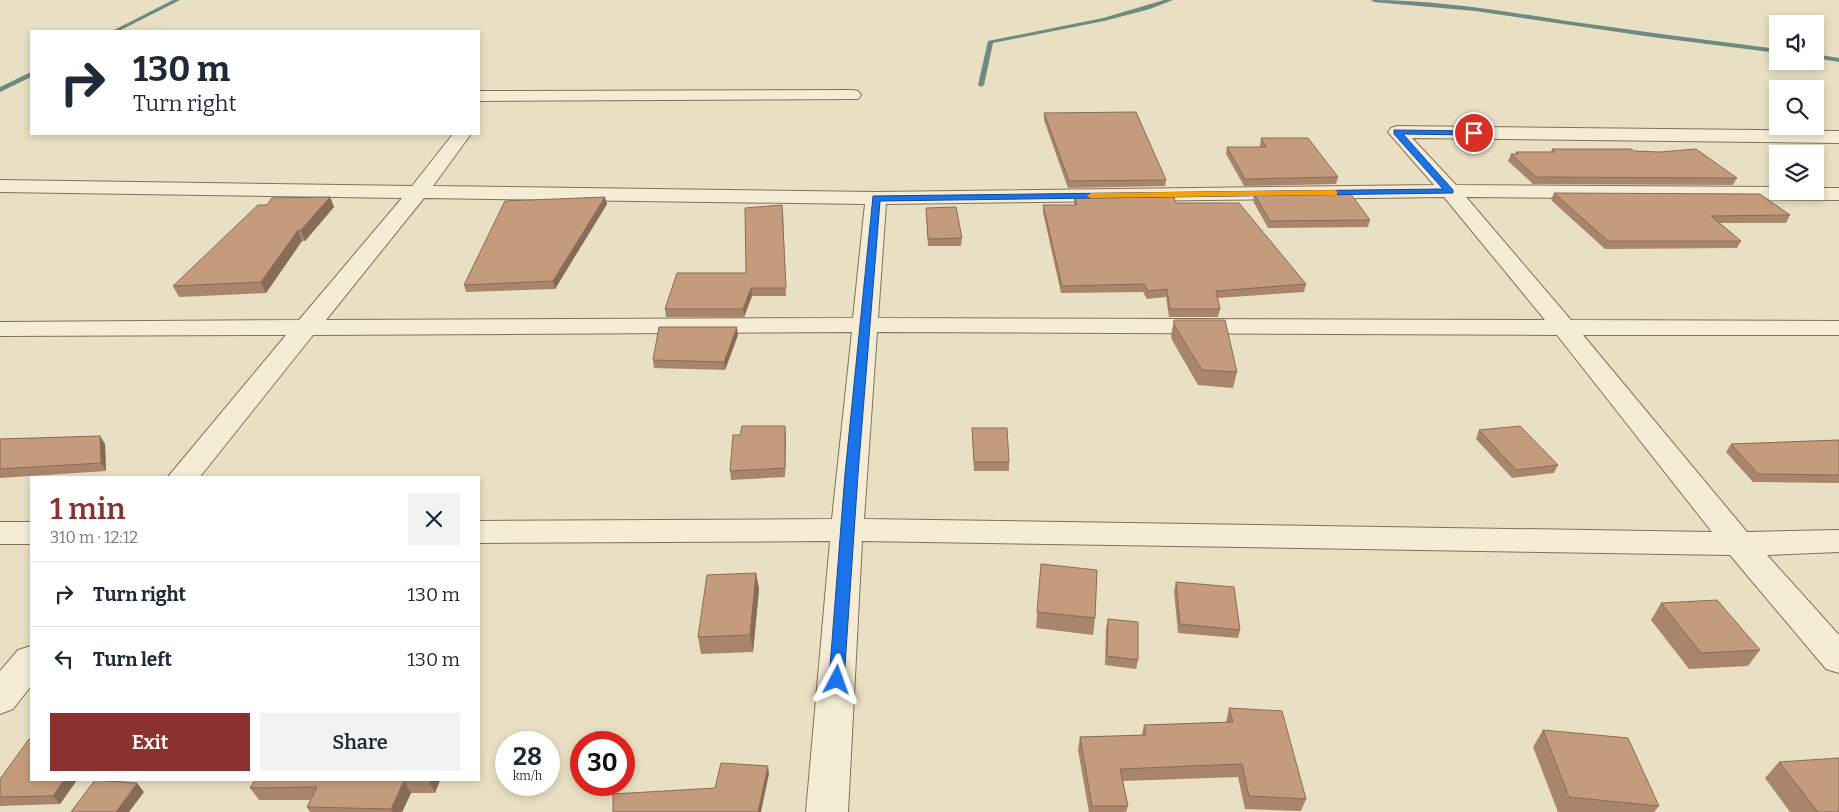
<!DOCTYPE html>
<html lang="en">
<head>
<meta charset="utf-8">
<style>
	:root { --surface:#fff; --page:#f2f2f3; --text:#1f2937; --muted:#747a83; --line:#e0e1e3; --accent:#8b3231 }
	body { margin:0; font-family:Bitter,serif; background:var(--page); color:var(--text); height:100vh; display:flex; flex-direction:column; font-size:19px; white-space:nowrap }
	* { box-sizing:border-box; margin:0 }
	p { font-size:16px; color:var(--muted) }
	.icon { flex:none; width:28px; height:28px; fill:none; stroke:currentColor; stroke-width:2; stroke-linecap:round; stroke-linejoin:round }
	.map { position:relative; flex:1; overflow:hidden }
	.drawer { position:absolute; left:30px; top:476px; width:450px; height:305px; display:flex; flex-direction:column; background:var(--surface); border-radius:0px; box-shadow:0 2px 8px #0003 }
	.drawer>* { flex:none }
	.banner { position:absolute; left:30px; top:30px; width:450px; height:105px; border-radius:0px; box-shadow:0 2px 8px #0003; background:#fff; color:var(--text); overflow:hidden }
	.controls { position:absolute; left:1769px; top:15px; display:grid; gap:10px }
	.controls a { display:grid; place-items:center; width:55px; height:55px; border-radius:0px; background:var(--surface); box-shadow:0 2px 8px #0003; font-size:25px }
	.speed { position:absolute; left:495px; top:731px; display:flex; gap:10px; font-size:25px; font-weight:700; text-align:center }
	.speed>* { display:grid; place-content:center; width:65px; height:65px; border-radius:50%; background:var(--surface); box-shadow:0 2px 8px #0003; line-height:1 }
	.speed small { font-size:12px; font-weight:400 }
	.speed .limit { border:8px solid #d22; background:#fff; color:#111 }
	.pin { position:absolute; display:grid; place-items:center; width:42px; height:42px; color:#fff; margin:-21px; border:2px solid #fff; border-radius:50%; box-shadow:0 1px 5px #0007 }
	.me { position:absolute; width:55px; margin:-28px; rotate:4deg; stroke-linejoin:round; filter:drop-shadow(0 0 4px #0008) }
	.turn { display:flex; align-items:center; gap:18px; height:105px; padding:0 20px; font-size:22px }
	.turn .icon { width:65px; height:65px; stroke-width:2.5 }
	.turn b { display:block; font-size:35px; line-height:42px }
	.round { display:grid; place-items:center; flex:none; width:52px; height:52px; border-radius:0px; background:var(--page) }
	.head { display:flex; align-items:center; justify-content:space-between; height:85px; padding:0 20px }
	h1 { font-size:30px; font-weight:600; line-height:38px; color:var(--accent) }
	.button { display:flex; gap:10px; margin-top:auto; padding:10px 20px }
	.button a { flex:1; height:58px; border-radius:0px; background:var(--accent); color:#fff; font-size:20px; font-weight:600; line-height:58px; text-align:center }
	.button a+a { background:var(--page); color:var(--text) }
	ul { padding:0; list-style:none }
	li { display:flex; align-items:center; gap:15px; height:65px; padding:0 20px; border-top:1px solid var(--line) }
	li div { flex:1 }
	li b { display:block; font-size:19px }
	li em { font-style:normal }
	.map>svg:first-child { display:block }
	.lines { fill:none; stroke-linecap:round; stroke-linejoin:round }
	.stream { fill:#6d8a83; fill-rule:evenodd }
	.minor-casing { stroke:#82715c; stroke-width:2 }
	.minor { fill:#f5ecd6; fill-rule:evenodd }
	.wall { fill:#a9856b }
	.shaded-wall { fill:#896c57 }
	.building { fill:#c49b7c; stroke:#896c57 }
	.route { fill:#1a73e8; stroke:#114b97 }
	.slow { fill:#f59e0b }
</style>
</head>
<body>
<div class="map">
<svg width="1839" height="812" viewBox="0 0 1839 812">
	<rect width="100%" height="100%" fill="#e9dfc3"/>
	<g class="lines">
		<path class="stream" d="M173,0H180L119,31H112Z
			M1164,0H1173L1150,9L1104,21L993,43L984,85L981,87L978,85L988,41L1103,18Z
			M1371,0C1437,0 1502,11 1567,21C1637,31 1707,40 1778,49V53L1652,37L1475,11L1374,2Z
			M1815,54L1839,58V62L1815,58Z
			M31,72V77L0,92V87Z"/>
		<g class="minor-casing">
			<path id="minor" d="M852,90L858,91L861,95L858,99L479,101V91Z
				M1397,126L1839,131V143L1412,138L1456,185L1778,187V191H1815V188H1839V200L1466,197L1571,320L1839,321V335H1583L1747,532L1839,530V552L1767,555L1839,635V673L1826,669L1730,555L862,541L848,812H806L830,541L479,543V521L832,519L852,332L313,335L199,478H167L286,335L0,336V322L299,320L402,198L0,192V180L412,186L453,134H471L433,186L876,192L1434,185L1388,132L1391,128ZM1444,197L1545,320L878,318L886,204ZM424,198L865,204L853,318L326,320ZM877,332L1557,335L1712,532L864,519Z
				M0,522H31V544H0Z
				M31,646V686L13,709L0,714V671L18,650Z"/>
		</g>
		<use href="#minor" class="minor"/>
	</g>
	<path class="wall" d="M1044,113L1166,180L1165,186L1068,188L1044,120Z
		M1261,138L1338,177L1336,184L1244,186L1226,154L1227,147H1261L1260,145Z
		M1552,149L1634,151L1737,178L1733,185L1533,184L1508,161L1511,154H1515L1516,152H1551Z
		M1554,193L1790,215L1786,223H1720L1741,241L1737,248L1605,249L1551,200Z
		M1254,194L1370,220L1368,227L1268,228L1253,201Z
		M1074,196L1176,203L1306,284L1304,292L1217,298L1220,309L1218,317H1169L1166,297L1147,299L1143,292L1061,293L1043,212V205H1074Z
		M330,197L334,207L305,241H302L266,293L179,297L173,286Z
		M607,204L555,289L466,292L464,285Z
		M926,208L962,238L961,246H928Z
		M783,212L786,296H752L744,317H666L665,309L746,273Z
		M1174,320L1237,372L1233,388L1198,385L1172,340L1171,335Z
		M738,335L725,370L654,368L653,360Z
		M972,428L1009,462V471H974Z
		M1479,430L1558,465L1554,473L1512,478L1476,439Z
		M786,435L785,477L731,480L730,471Z
		M100,436L105,444L106,471L0,478V439Z
		M1839,440V483L1753,482L1726,452L1731,444Z
		M1041,564L1095,618L1093,635L1036,628Z
		M756,573L759,589L753,652L701,654L698,637Z
		M1176,582L1240,630L1238,638L1178,633L1174,591Z
		M1661,603L1760,650L1748,666L1689,669L1651,620Z
		M1108,619L1138,660L1136,669L1105,665L1106,628Z
		M1229,708L1306,799L1301,811L1245,809L1238,777L1123,781L1128,806L1126,812H1089L1078,750L1080,737L1142,735L1144,725L1226,722Z
		M1543,730L1659,806L1654,812H1558L1533,747Z
		M1779,762L1839,812H1790L1765,778Z
		M0,779L31,780H77L60,804L0,806Z
		M255,780H440L435,793H411L402,812H310L307,807L310,800H259L250,788Z"/>
	<path class="shaded-wall" d="M330,197L334,207L305,241L301,230Z
		M605,197L607,204L555,289L553,281Z
		M298,230L302,241L266,293L261,282Z
		M751,288L752,296L744,317L743,309Z
		M737,327L738,335L725,370L724,362Z
		M785,426L786,435L785,477Z
		M100,436L105,444L106,471L101,463Z
		M756,573L759,589L753,652L750,635Z
		M768,766L769,774L761,812H758Z
		M64,780H77L60,804L53,796Z
		M428,780H440L435,793Z
		M404,781L411,793L402,812H393L391,809Z
		M137,783L144,792L129,812H116Z"/>
	<path class="building" d="M1136,112L1166,180L1069,181L1044,113Z
		M1261,138H1308L1338,177L1245,179L1227,147H1266Z
		M1552,149H1631L1634,151L1660,152L1696,149L1737,178L1536,177L1511,154H1518L1516,152H1555Z
		M1350,193L1370,220L1270,221L1254,194Z
		M1554,193L1760,194L1790,215L1711,216L1741,241H1608Z
		M1173,195L1176,203H1239L1306,284L1216,291L1220,309H1170L1167,289L1148,291L1144,284L1062,286L1043,205H1077L1074,196Z
		M330,197L301,230H298L261,282L173,286L258,205H267L272,198Z
		M605,197L553,281L464,285L505,201Z
		M782,205L786,288H751L743,309H665L677,273H746L745,208Z
		M956,207L962,238L928,239L926,208Z
		M1174,320H1225L1237,372L1202,370L1174,325Z
		M659,327H737L724,362L653,360Z
		M742,426H785V468L730,471L733,435H740Z
		M1520,426L1558,465L1516,470L1479,430Z
		M972,428H1007L1009,462H974Z
		M100,436L101,463L0,469V439Z
		M1839,440V475L1758,474L1731,444Z
		M1041,564L1097,570L1095,618L1037,612Z
		M756,573L750,635L698,637L707,575Z
		M1176,582L1234,587L1240,630L1180,624Z
		M1717,600L1760,650L1701,653L1661,603Z
		M1108,619L1138,622V660L1107,656Z
		M1229,708L1282,711L1306,799L1249,796L1242,764L1120,769L1128,806H1092L1080,737L1146,735L1144,725L1233,722Z
		M1543,730L1628,738L1659,806L1569,797Z
		M29,739H31V780H64L53,796L0,797V779Z
		M1839,758V812H1818L1779,762Z
		M721,763L768,766L758,812H613V794L715,788Z
		M95,780L137,783L116,812H71Z
		M255,780H428L404,781L391,809L307,807L317,787L250,788Z"/>
	<path class="route" d="M1394,130L1476,131L1478,133L1474,135L1403,134L1453,190V193L880,201L858,474L844,680L842,685L837,686L831,685L829,680L845,474L873,196L1443,189L1394,134Z"/>
	<path class="slow" d="M1334,190L1337,191V195L1091,198L1087,196L1091,193Z"/>
</svg>
<div class="controls">
<a><svg class="icon" aria-label="sound" viewBox="0 0 24 24"><path d="M4 9h4l5-4v14l-5-4H4zM17 9q2 3 0 6"/></svg></a>
<a><svg class="icon" aria-label="search" viewBox="0 0 24 24"><circle cx="10" cy="10" r="6"/><path d="M15 15l6 6"/></svg></a>
<a><svg class="icon" aria-label="layers" viewBox="0 0 24 24"><path d="M12 4l9 5-9 5-9-5zM3 14l9 5 9-5"/></svg></a>
</div>
<div class="speed"><div>28<small>km/h</small></div><div class="limit">30</div></div>
<div class="pin" style="left:1474px;top:133px;background:#d93025"><svg class="icon" aria-label="arrive" viewBox="0 0 24 24"><path d="M6 21V4h12l-3 4 3 4H6"/></svg></div>
<svg class="me" style="left:837px;top:680px" viewBox="-20 -20 40 40"><path d="M0-17L14 15 0 8-14 15z" fill="#1a73e8" stroke="#fff" stroke-width="4"/></svg>
<div class="banner">
<div class="turn"><svg class="icon" aria-label="right" viewBox="0 0 24 24"><path d="M7 20v-9h11M14 6l5 5-5 5"/></svg><div><b>130 m</b>Turn right</div></div>
</div>
<section class="drawer">
<div class="head"><div><h1>1 min</h1><p>310 m · 12:12</p></div><a class="round"><svg class="icon" aria-label="close" viewBox="0 0 24 24"><path d="M6 6l12 12M18 6L6 18"/></svg></a></div>
<ul>
<li><svg class="icon" aria-label="right" viewBox="0 0 24 24"><path d="M7 20v-9h11M14 6l5 5-5 5"/></svg><div><b>Turn right</b></div><em>130 m</em></li>
<li><svg class="icon" aria-label="left" viewBox="0 0 24 24"><path d="M17 20v-9H6M10 6l-5 5 5 5"/></svg><div><b>Turn left</b></div><em>130 m</em></li>
</ul>
<div class="button"><a>Exit</a><a>Share</a></div>
</section>
</div>
</body>
</html>
